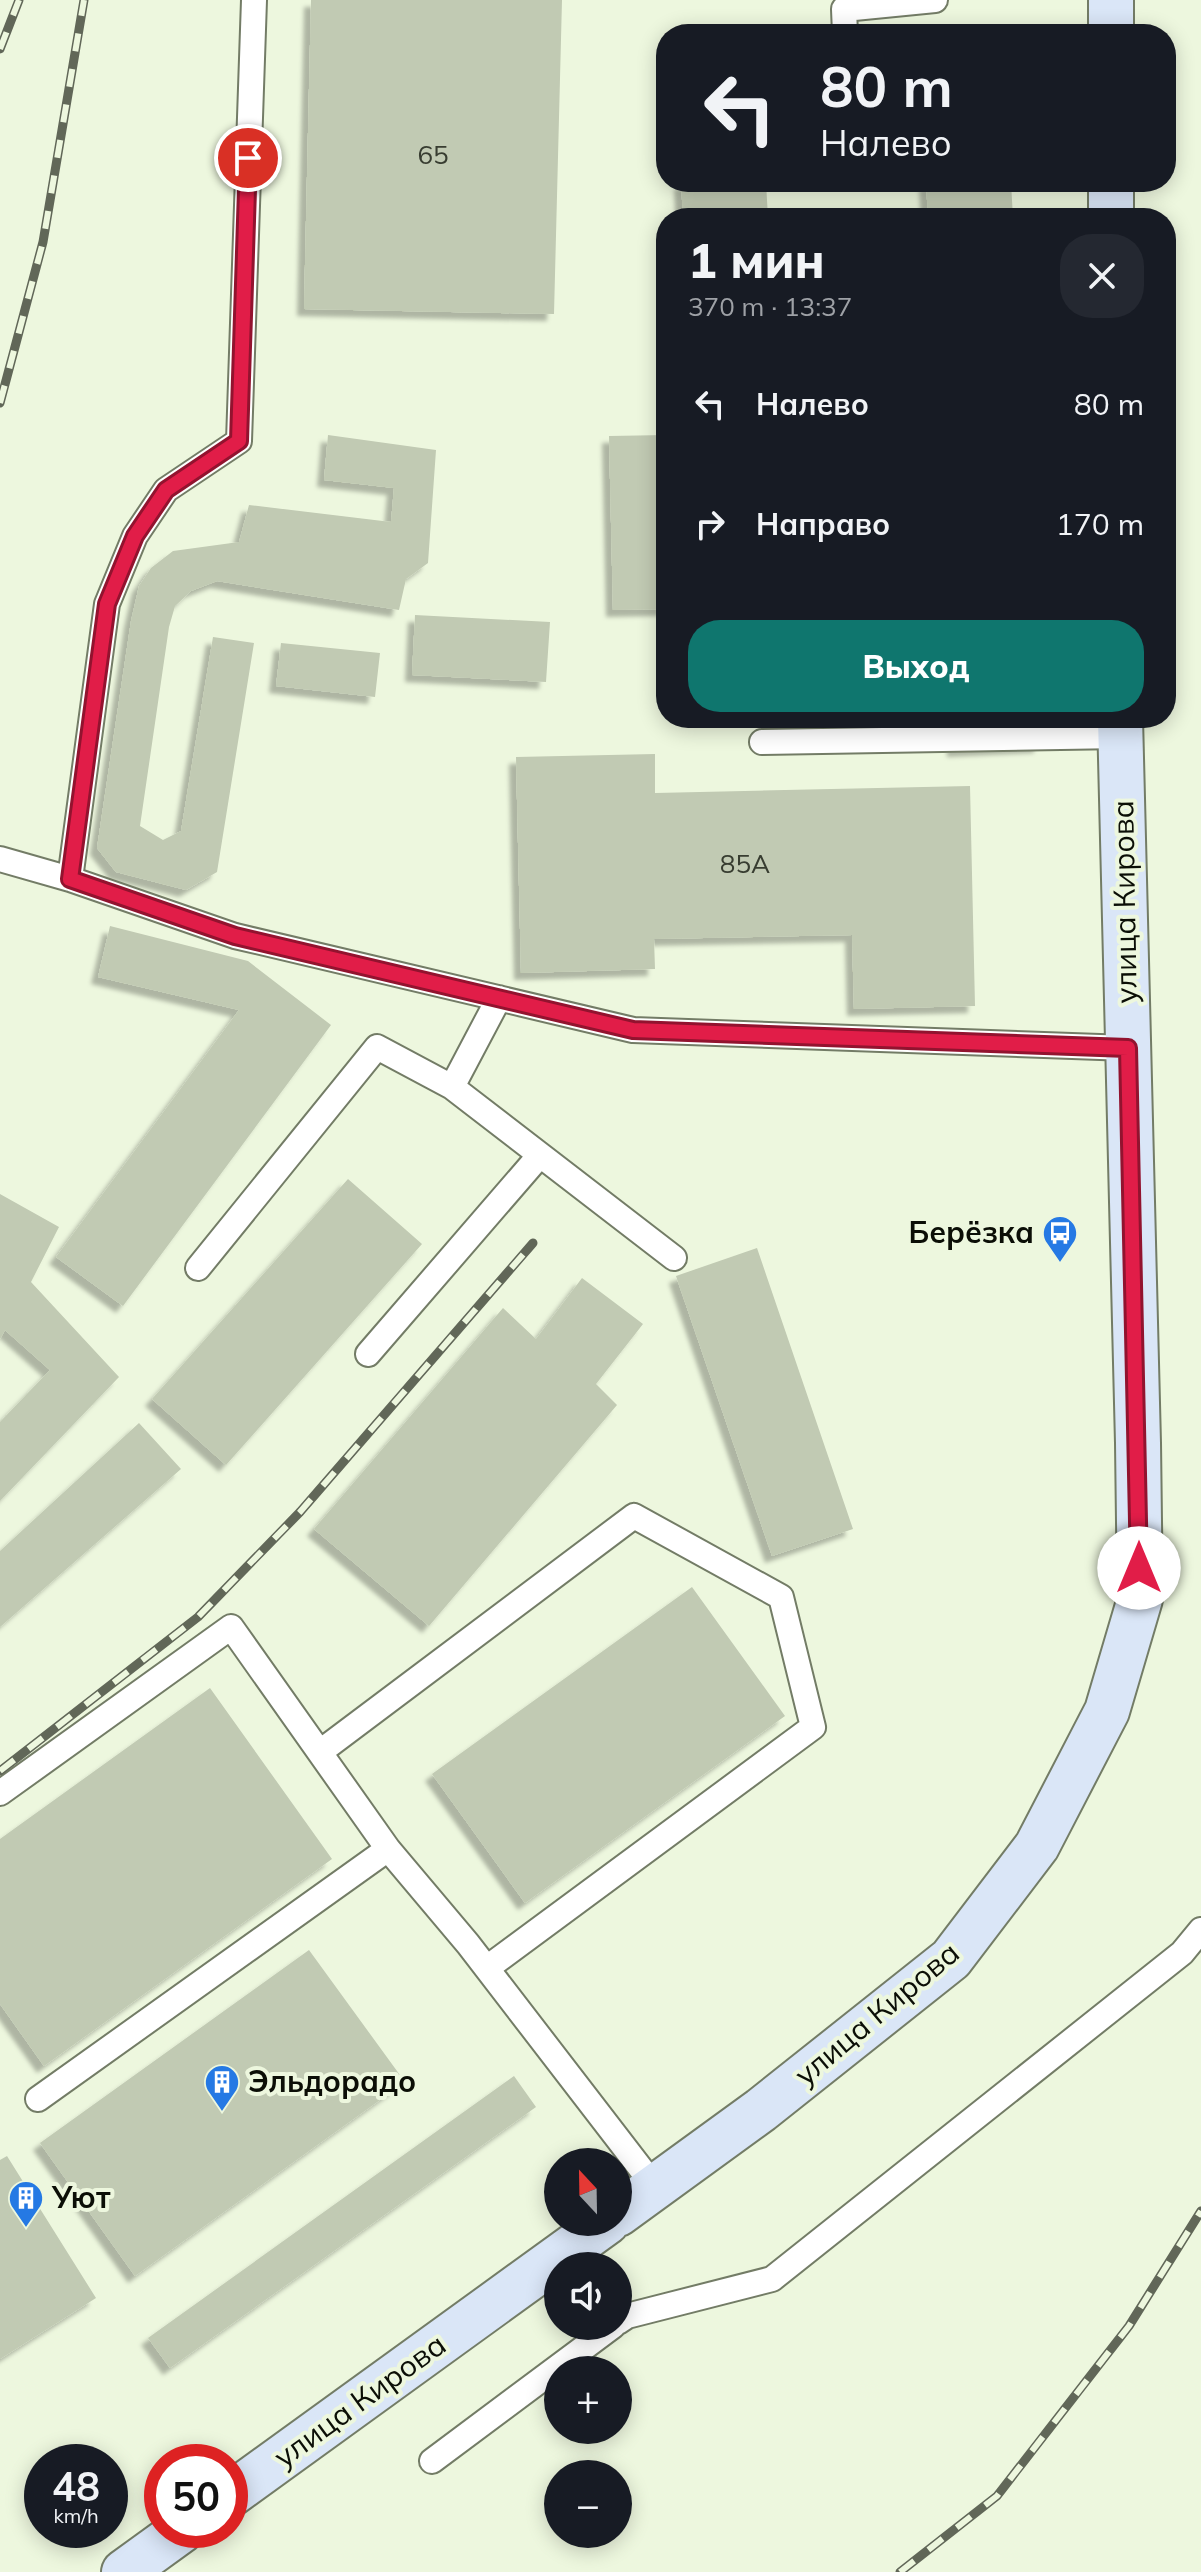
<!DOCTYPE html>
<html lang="ru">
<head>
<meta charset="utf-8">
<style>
	:root { --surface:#171b24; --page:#242831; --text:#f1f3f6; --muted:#9ea1a6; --accent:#0f766e }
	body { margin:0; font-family:Mulish,sans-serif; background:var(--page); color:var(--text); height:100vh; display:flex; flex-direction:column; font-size:30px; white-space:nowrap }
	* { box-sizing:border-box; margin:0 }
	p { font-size:26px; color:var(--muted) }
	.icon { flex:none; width:44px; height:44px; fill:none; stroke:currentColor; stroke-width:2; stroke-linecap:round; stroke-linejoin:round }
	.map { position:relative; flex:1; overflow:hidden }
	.panel { position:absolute; left:656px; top:208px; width:520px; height:520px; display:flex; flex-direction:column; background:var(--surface); border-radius:32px; box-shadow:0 4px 20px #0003 }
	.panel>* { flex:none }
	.hud { position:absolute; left:656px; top:24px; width:520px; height:168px; border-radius:32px; box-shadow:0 4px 20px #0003; background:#171b24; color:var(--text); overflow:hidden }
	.needle { width:52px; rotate:338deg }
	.buttons { position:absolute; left:544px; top:2148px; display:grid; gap:16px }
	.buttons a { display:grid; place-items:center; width:88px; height:88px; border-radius:50%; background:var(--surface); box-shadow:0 4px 20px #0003; font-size:40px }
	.speed { position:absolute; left:24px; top:2444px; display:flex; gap:16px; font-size:40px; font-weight:700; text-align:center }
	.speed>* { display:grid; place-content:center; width:104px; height:104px; border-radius:50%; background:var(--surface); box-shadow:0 4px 20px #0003; line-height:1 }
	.speed small { font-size:20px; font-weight:400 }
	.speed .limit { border:12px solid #d22; background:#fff; color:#111 }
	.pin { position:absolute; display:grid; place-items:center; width:68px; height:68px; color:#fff; margin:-34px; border:4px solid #fff; border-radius:50%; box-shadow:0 2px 8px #0007 }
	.me { position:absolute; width:88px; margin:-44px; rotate:0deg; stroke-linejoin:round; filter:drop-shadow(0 0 6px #0008) }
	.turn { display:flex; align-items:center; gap:28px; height:168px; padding:0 32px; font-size:36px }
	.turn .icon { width:104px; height:104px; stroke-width:2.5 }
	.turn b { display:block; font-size:56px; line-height:68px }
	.round { display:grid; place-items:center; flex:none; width:84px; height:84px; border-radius:32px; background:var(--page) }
	.head { display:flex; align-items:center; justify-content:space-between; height:136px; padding:0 32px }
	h1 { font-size:48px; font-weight:800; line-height:60px }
	.primary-button { display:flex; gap:16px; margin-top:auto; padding:16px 32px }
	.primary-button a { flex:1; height:92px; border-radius:32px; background:var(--accent); color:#fff; font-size:32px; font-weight:800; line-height:92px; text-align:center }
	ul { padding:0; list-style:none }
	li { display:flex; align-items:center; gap:24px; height:120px; padding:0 32px }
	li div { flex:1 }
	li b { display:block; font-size:30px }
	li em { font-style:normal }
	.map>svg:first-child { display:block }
	.building { fill:#c1cab3; filter:url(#shadow) }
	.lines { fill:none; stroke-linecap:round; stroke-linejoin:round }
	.service-casing { stroke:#737c66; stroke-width:28 }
	.secondary-casing { stroke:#737c66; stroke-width:48 }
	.service { stroke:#fff; stroke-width:24 }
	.secondary { stroke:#dae6f7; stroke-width:44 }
	.rail-casing { stroke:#616758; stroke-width:9 }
	.rail { stroke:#edf7de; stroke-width:6; stroke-dasharray:18; stroke-linecap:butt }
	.route-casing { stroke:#92132f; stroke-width:20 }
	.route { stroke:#e11d48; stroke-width:14 }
	.labels { text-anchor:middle; stroke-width:8; stroke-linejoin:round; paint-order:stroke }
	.number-label { font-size:26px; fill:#383d31 }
	.street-label { font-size:30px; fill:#0b0e06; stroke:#edf7de }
	.poi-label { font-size:30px; font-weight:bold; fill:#0b0e06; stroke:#edf7de; text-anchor:start }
</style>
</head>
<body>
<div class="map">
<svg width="1201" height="2572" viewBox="0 0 1201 2572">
	<defs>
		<filter id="shadow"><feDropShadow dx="-7" dy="7" stdDeviation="2" flood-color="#0004"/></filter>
	</defs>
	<rect width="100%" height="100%" fill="#edf7de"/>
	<path class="building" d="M311,0H562L554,314L304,309Z
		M681,182H766L768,218H683Z
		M926,182H1011L1013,218H928Z
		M328,435L436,450L428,563L406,579L399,610L217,581L191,591L175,606L169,627L140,826L163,840L181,831L213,637L254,643L217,872L186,890L116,872L97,848L131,621L139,586L151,568L173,551L239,542L249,505L391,522L394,488L324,480Z
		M666,435V609L613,610L609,436Z
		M415,615L550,622L546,682L412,675Z
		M281,643L380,653L375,697L276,686Z
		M952,718H1040L1041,746L954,750Z
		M655,754V793L970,786L975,1006L854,1009L852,935L654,939L655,969L521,973L516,757Z
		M110,926L248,961L331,1025L123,1306L56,1257L239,1010L98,977Z
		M348,1179L422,1244L226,1465L152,1399Z
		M0,1194L59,1227L31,1282L119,1377L0,1501V1422L50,1370L5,1330L0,1339Z
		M757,1248L853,1529L772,1556L676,1276Z
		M582,1278L643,1324L596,1384L617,1405L429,1626L314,1529L503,1308L536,1339Z
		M139,1423L181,1469L0,1627V1551Z
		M692,1587L785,1716L525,1903L432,1774Z
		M210,1688L332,1859L44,2066L0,2004V1839Z
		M309,1950L405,2082L135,2276L40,2143Z
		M514,2076L536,2107L170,2368L148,2338Z
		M7,2156L96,2298L0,2359V2160Z"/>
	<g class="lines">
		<g class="service-casing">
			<path id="service" d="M254,0L239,441L166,490L135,536L107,604L70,879L235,936L633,1030L1128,1048
				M845,34L844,9L935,0
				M762,742L1121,736
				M0,859L70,879
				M452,1087L674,1258
				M198,1268L377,1047L452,1087L499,998
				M368,1354L540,1155
				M320,1752L634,1516L781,1597L813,1727L487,1968
				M0,1793L231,1627L388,1849L468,1944L655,2187
				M38,2099L388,1849
				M618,2322L627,2316L772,2279L1182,1953L1201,1930
				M432,2461L613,2326"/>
		</g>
		<g class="secondary-casing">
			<path id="secondary" d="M1111,34V0
				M1111,218V182
				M618,2214L761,2110L951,1959L1037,1846L1107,1711L1140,1599L1138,1443L1120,718
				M230,2495L607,2222
				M124,2572L182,2530"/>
		</g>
		<use href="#service" class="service"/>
		<use href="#secondary" class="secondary"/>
		<g class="rail-casing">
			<path id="rail" d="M0,49L19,0
				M0,403L43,242L84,0
				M0,1771L198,1617L300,1512L533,1243
				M900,2572L997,2496L1129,2326L1201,2211"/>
		</g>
		<use href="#rail" class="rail"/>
	</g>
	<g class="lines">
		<g class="route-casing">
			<path id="route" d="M248,158L239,441L166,490L135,536L107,604L70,879L235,936L633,1030L1128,1048L1139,1568"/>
		</g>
		<use href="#route" class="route"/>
	</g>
	<defs>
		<g id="bus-pin" transform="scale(1.8)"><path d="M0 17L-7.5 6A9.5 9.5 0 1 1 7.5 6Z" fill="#2579e4" stroke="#edf7de"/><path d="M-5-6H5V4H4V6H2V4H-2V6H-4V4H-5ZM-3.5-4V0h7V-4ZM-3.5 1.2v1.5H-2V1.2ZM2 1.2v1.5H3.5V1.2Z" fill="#fff"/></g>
		<g id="building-pin" transform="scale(1.8)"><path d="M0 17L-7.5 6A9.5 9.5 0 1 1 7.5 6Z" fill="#2579e4" stroke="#edf7de"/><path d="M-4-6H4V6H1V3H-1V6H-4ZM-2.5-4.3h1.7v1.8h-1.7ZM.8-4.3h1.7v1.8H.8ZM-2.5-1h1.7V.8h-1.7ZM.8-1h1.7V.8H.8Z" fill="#fff"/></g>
	</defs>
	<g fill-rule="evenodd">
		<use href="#bus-pin" x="1060" y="1233"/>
		<use href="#building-pin" x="222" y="2082"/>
		<use href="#building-pin" x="26" y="2198"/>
	</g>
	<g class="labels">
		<g class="number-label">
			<text x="433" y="164">65</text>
			<text x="745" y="873">85А</text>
		</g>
		<g class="street-label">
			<text transform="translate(1125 902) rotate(-91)" y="10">улица Кирова</text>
			<text transform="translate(877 2014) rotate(-40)" y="10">улица Кирова</text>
			<text transform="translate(360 2401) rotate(-36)" y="10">улица Кирова</text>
		</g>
		<g class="poi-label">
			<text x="1034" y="1243" text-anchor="end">Берёзка</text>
			<text x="248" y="2092">Эльдорадо</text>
			<text x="52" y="2208">Уют</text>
		</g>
	</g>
</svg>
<div class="buttons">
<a><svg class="needle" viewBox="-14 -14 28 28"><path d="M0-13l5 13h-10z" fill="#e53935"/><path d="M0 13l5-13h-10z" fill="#9ea1a6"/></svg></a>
<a><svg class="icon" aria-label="sound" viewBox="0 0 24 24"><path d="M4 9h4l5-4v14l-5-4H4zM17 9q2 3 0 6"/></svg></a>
<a>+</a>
<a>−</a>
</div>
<div class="speed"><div>48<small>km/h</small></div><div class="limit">50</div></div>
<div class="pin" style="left:248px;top:158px;background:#d93025"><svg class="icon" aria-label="arrive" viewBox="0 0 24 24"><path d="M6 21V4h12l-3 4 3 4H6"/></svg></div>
<svg class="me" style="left:1139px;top:1568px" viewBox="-20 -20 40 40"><circle r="19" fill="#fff"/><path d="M0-13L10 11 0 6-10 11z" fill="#e11d48"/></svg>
<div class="hud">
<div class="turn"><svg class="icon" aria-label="left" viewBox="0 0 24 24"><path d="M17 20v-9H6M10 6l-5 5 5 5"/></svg><div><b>80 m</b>Налево</div></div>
</div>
<section class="panel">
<div class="head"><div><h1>1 мин</h1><p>370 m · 13:37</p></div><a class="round"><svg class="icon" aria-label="close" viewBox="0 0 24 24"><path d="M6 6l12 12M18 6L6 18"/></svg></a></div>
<ul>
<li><svg class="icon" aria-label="left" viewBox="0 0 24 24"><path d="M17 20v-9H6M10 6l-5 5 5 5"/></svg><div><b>Налево</b></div><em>80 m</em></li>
<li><svg class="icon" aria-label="right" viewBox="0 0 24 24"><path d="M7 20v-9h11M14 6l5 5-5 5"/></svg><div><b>Направо</b></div><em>170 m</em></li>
</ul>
<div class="primary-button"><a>Выход</a></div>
</section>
</div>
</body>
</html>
